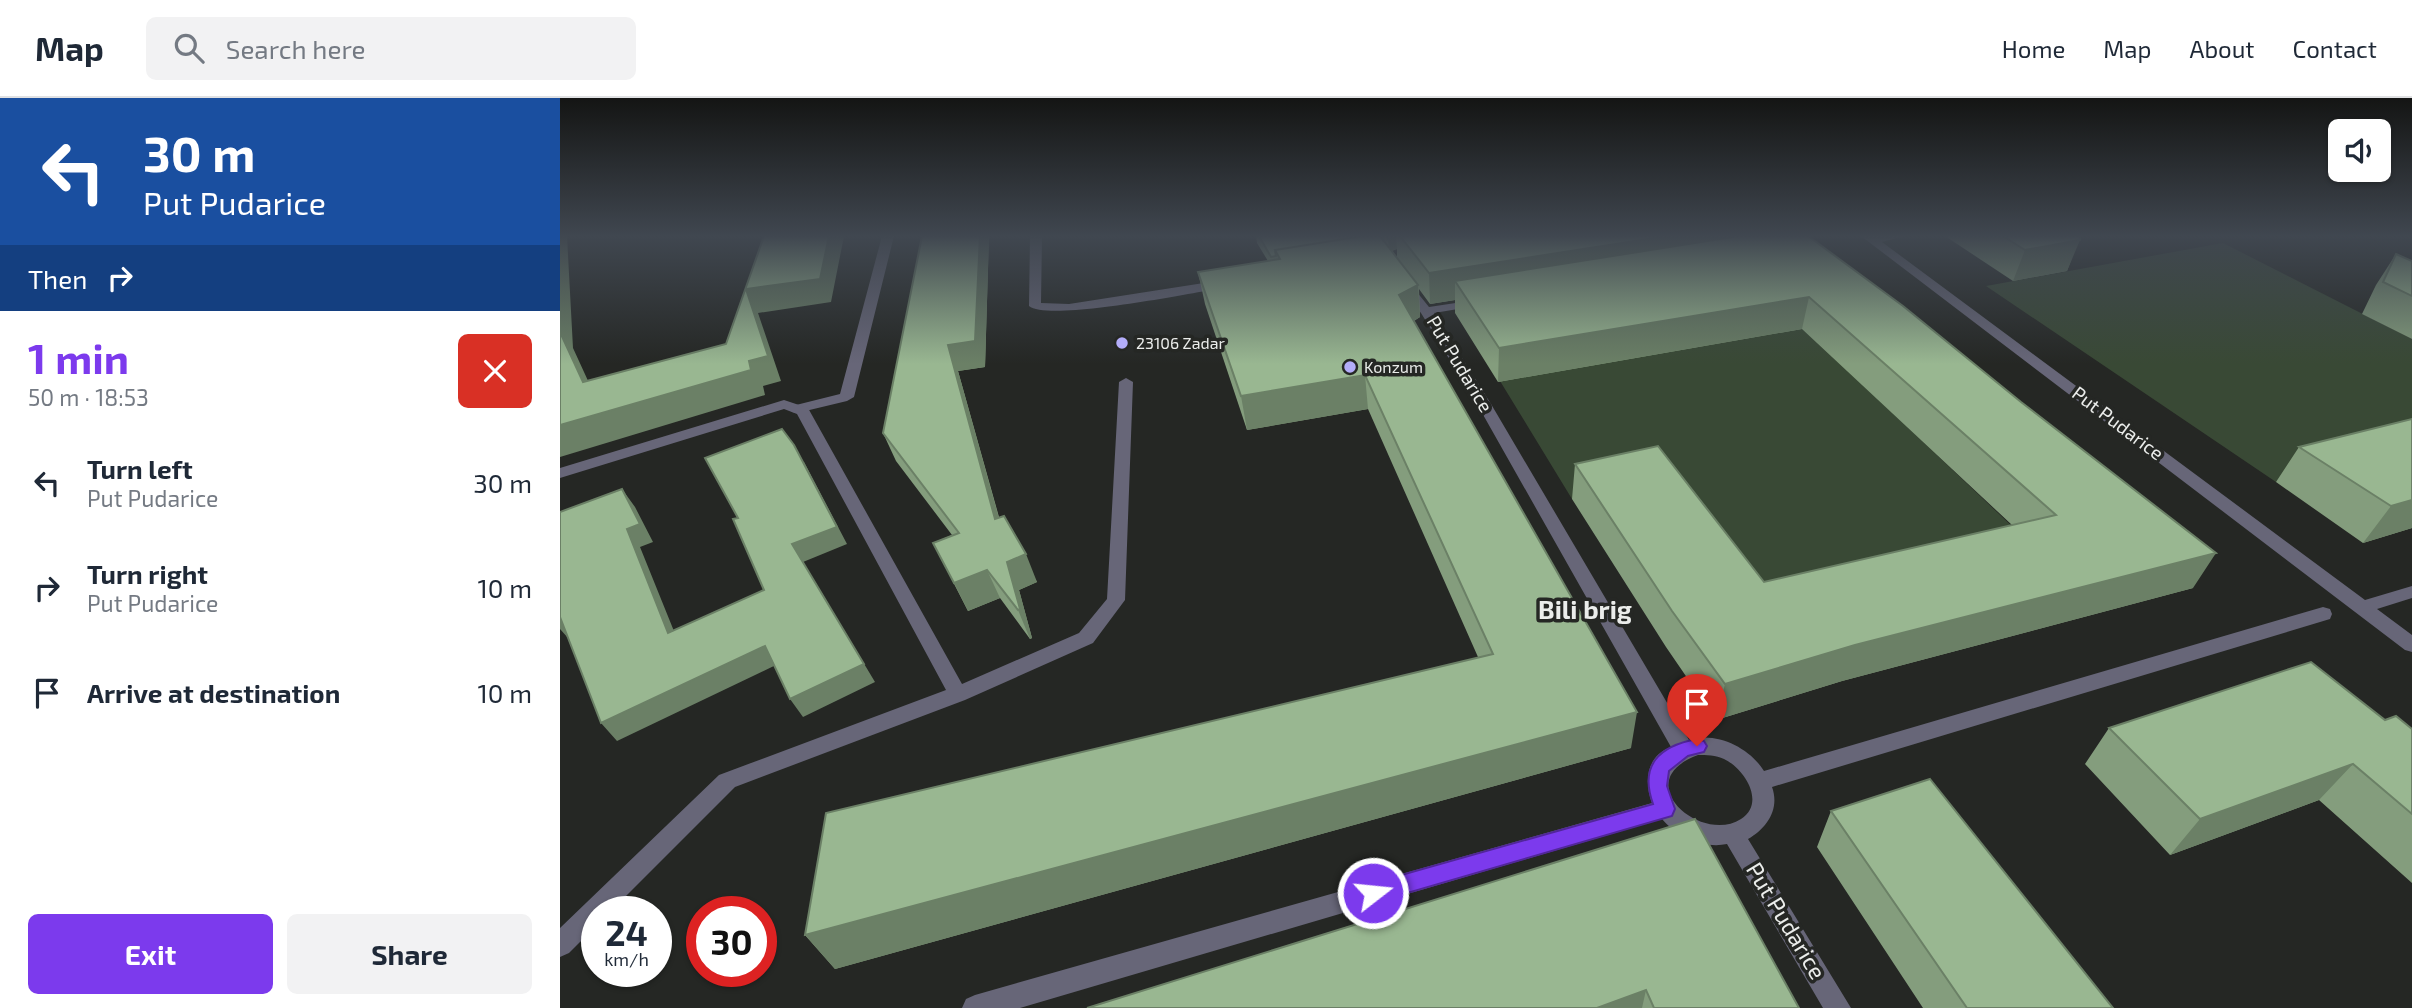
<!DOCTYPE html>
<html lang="en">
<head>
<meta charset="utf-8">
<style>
	:root { --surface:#fff; --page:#f2f2f3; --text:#1f2937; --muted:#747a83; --line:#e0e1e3; --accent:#7c3aed }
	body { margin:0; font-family:"Exo 2",sans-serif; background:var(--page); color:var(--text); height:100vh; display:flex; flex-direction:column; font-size:26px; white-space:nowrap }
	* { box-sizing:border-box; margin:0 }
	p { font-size:23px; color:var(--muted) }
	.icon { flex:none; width:38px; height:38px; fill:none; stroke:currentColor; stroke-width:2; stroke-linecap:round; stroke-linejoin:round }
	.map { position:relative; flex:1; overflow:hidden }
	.side { display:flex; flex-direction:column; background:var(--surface); width:560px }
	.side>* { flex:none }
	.top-card { background:#1a4fa0; color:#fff; overflow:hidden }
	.fabs { position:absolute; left:1768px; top:21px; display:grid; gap:14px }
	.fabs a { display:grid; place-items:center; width:63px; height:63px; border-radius:10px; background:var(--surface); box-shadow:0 2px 5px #0004; font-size:35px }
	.speed { position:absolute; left:21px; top:798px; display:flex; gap:14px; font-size:35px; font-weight:700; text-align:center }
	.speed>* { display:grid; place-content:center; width:91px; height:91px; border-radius:50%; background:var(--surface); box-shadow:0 2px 5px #0004; line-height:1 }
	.speed small { font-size:18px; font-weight:400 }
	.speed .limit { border:10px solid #d22; background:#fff; color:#111 }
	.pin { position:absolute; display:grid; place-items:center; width:60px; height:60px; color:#fff; margin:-72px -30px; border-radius:50% 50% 50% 0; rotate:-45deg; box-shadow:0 0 7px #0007 }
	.pin .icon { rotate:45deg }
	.me { position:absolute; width:77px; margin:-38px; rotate:74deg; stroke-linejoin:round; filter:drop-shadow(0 0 5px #0008) }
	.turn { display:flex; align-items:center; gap:24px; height:147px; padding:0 28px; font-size:32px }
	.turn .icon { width:91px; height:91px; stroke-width:2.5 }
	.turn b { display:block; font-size:49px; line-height:60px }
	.then { display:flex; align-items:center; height:66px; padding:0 28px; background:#0003; gap:14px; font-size:26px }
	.round { display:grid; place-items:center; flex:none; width:74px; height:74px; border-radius:10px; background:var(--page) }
	.summary { display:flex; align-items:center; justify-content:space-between; height:119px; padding:0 28px }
	h1 { font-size:42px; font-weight:700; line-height:52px; color:var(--accent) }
	.action { display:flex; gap:14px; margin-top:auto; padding:14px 28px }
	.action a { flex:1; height:80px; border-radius:10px; background:var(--accent); color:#fff; font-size:28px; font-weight:700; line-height:80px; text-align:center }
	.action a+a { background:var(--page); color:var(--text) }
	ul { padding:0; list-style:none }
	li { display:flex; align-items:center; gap:21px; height:105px; padding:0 28px }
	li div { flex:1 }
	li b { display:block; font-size:26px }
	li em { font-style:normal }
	header { display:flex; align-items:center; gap:42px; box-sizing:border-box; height:98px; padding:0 35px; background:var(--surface); border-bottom:2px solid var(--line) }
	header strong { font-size:33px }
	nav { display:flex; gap:38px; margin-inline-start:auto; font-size:24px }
	.search { width:490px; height:63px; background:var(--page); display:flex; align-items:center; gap:18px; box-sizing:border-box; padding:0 24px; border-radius:10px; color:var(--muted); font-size:26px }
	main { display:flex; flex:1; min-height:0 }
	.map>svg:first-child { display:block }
	.green { fill:#394935 }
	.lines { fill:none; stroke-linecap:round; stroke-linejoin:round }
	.pedestrian { fill:#676678; fill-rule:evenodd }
	.minor { fill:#676678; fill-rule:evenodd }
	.wall { fill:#849d7d; fill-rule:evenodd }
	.shaded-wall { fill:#6b8066 }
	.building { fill:#99b791; stroke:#6b8066; stroke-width:2 }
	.route { fill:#7c3aed; stroke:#51269a; stroke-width:2 }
	.poi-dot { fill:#b3adf9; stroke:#252724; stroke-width:2.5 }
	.labels { text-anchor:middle; stroke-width:7; stroke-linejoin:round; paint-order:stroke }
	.far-poi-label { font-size:16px; fill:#ebedeb; stroke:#252724; text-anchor:start }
	.street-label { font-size:19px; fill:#ebedeb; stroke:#252724 }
	.near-street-label { font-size:23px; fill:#ebedeb; stroke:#252724 }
	.district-label { font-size:26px; font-weight:bold; fill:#ebedeb; stroke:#252724 }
</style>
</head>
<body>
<header>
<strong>Map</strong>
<div class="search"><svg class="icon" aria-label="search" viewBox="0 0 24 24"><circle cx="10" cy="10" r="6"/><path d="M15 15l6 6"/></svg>Search here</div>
<nav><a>Home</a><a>Map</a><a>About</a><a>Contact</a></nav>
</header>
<main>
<section class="side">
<div class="top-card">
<div class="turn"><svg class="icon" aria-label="left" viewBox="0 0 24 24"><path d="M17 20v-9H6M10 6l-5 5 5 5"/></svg><div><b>30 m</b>Put Pudarice</div></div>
<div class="then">Then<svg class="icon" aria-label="right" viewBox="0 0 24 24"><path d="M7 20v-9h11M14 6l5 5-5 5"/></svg></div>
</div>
<div class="summary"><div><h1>1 min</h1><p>50 m · 18:53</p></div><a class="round" style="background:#d93025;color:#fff"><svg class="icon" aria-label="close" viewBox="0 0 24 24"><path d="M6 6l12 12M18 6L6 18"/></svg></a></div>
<ul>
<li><svg class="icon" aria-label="left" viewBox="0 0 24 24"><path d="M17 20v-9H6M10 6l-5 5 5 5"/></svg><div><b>Turn left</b><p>Put Pudarice</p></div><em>30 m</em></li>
<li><svg class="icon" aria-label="right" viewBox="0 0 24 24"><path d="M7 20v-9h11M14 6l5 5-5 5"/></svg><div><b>Turn right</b><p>Put Pudarice</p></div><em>10 m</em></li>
<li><svg class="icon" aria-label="arrive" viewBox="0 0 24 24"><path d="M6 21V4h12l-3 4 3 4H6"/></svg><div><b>Arrive at destination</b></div><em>10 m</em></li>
</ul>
<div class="action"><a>Exit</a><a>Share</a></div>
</section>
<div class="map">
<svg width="1852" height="910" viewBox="0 0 1852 910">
	<rect width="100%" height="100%" fill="#252724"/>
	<path class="green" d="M1663,145L1852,241V349L1716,384L1426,188Z
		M1243,230L1457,433L1179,500L1093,383L1012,401L940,283Z"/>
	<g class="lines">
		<path class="pedestrian" d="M322,138H334L294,299L287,303L237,315L232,314L230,311L232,308L280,296Z"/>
		<path class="minor" d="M470,138H482L481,205L509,206L663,182L669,186L663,190C631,195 489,224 469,208Z
			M1301,138H1344L1322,144L1805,502L1852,488V500L1817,511L1852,537V554L1845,552Z
			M844,182L848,183L869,209L922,201V207L874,215L931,306L1129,642C1156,633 1190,650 1204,673L1763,509L1770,511L1772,516L1770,521L1212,689C1220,711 1207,730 1188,741L1291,910H1263L1167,746C1144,751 1117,739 1102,721L460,910H402L406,901L415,897L1092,705C1084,684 1086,658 1111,649L917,306L861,215L838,186ZM1138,657C1146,657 1156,657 1164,661C1185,671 1206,705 1181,721C1141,747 1067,683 1138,657Z
			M566,280L573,284L565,502L533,545L405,602L175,689L50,814H37V827L9,855L0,859V830L159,677L386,592L237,316L224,311L0,380V370L224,302L248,310L402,586L519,535L547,501L559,284Z"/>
	</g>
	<path class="wall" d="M362,138H429L425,269L398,273L439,419L477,484L459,492L472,540L470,541L440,500L408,513L373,445L392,437L336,363L323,335Z
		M696,138H1248L1633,490L1282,583L1156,622L1106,549L1012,401L1015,366L1204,484L1452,427L1242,231L938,284L895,215V202L870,206L859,191L860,219L854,223L1071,650L275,871L245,837L918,559L808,311L687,332L645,206L638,174L708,163L697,145ZM837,151V160L832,153Z
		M1385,138H1520L1507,173L1453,183Z
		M1836,156L1852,163V241L1802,216L1816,187Z
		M1852,321V430L1803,445L1716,384L1739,349Z
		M1825,622L1852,631V785L1759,702L1610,757L1525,666L1549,630Z
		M1271,713L1553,910H1363L1257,749Z
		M1135,721L1239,910H527Z"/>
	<path class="shaded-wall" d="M0,138H7L13,250L40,309L23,284L0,234Z
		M269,138H284L271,204L198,215L221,283L203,288L205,297L0,359V327L189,263L186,191Z
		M420,138H429L425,269L398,273L447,449L435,421L388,247Z
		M1107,138H1220L895,183V202L870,206L869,175Z
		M836,139L837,151L829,153L828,141Z
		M1520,142L1507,173L1453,183L1465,152Z
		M858,187L860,219L841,230L839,197Z
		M1249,199L1242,231L938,284L939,250Z
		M805,277L808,311L687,332L681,298Z
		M244,364L287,446L243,464L315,584L243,619L230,601L232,446Z
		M62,391L75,409L93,444L80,449L122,553L108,535L67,431Z
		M1852,402V430L1803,445L1831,408Z
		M1656,455L1633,490L1282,583L1156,622L1165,586L1295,547Z
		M466,456L477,484L459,492L472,540L470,541L458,512L447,464Z
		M427,472L440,500L408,513L394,485Z
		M0,519L8,540L0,531Z
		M205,548L218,566L57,643L41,625Z
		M1077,614L1071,650L275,871L245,837Z
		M1793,666L1759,702L1610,757L1640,721Z
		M1086,892L1082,910H1037Z"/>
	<path class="building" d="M204,138H269L260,181L186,191L208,258L189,263L191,272L0,327V234L23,284L166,246Z
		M362,138H420L415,243L388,247L435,421L444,418L466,456L447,464L460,511L458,512L427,472L394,485L373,445L399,435L323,335Z
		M699,138H803L715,152L716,158L711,159Z
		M803,138H820L858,187L839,197L1077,614L245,837L266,715L933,556L805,277L681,298L638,174L720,161L715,152Z
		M826,138H836V139L828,141Z
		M840,138H1107L869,175Z
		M1179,138H1248L1343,208L1461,304L1656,455L1295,547L1165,586L1112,513L1015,366L1098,348L1204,484L1496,417L1249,199L939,250L895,183Z
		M1443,138H1520V142L1465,152Z
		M1836,156L1852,163V198L1823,184Z
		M1852,321V402L1831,408L1739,349Z
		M222,331L234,347L277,429L232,446L304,566L230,601L205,548L41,625L0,519V414L62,391L80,426L67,431L108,535L204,492L173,421L178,420L145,360Z
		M1751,564L1825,622L1836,618L1852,631V716L1793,666L1640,721L1549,630Z
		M1370,681L1553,910H1407L1271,713Z
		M1135,721L1239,910H1094L1086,892L1037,910H527Z"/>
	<linearGradient id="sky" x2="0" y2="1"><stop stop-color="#141514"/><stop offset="0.52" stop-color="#404750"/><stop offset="1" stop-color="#404750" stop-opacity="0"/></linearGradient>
	<rect width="1852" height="266" fill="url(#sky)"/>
	<path class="route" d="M1137,641L1144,643L1147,648L1144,654L1128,658L1109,673L1107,688L1115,711L1112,718L813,805L806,802L802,795L806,788L813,785L1093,706C1079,667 1099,648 1137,641Z"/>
	<g class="poi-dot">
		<circle cx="562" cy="245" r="7"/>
		<circle cx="790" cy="269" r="7"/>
	</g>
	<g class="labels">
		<g class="far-poi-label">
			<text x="576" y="251">23106 Zadar</text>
			<text x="804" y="275">Konzum</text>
		</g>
		<g class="street-label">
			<text transform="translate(900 266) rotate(59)" y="7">Put Pudarice</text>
			<text transform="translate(1558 325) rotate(37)" y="7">Put Pudarice</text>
		</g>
		<g class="near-street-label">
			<text transform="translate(1226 823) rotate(59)" y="8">Put Pudarice</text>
		</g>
		<g class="district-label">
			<text x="1025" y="521">Bili brig</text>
		</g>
	</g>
</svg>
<div class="fabs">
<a><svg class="icon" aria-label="sound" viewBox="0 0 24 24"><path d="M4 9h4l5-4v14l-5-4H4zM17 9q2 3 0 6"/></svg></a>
</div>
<div class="speed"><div>24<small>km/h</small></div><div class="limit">30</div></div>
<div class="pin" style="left:1137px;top:648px;background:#d93025"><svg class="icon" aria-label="arrive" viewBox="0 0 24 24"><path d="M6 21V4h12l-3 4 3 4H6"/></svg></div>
<svg class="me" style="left:813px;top:795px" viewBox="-20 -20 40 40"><circle r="17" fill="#7c3aed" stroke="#fff" stroke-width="3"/><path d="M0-11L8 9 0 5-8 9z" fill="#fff"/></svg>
</div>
</main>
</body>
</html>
